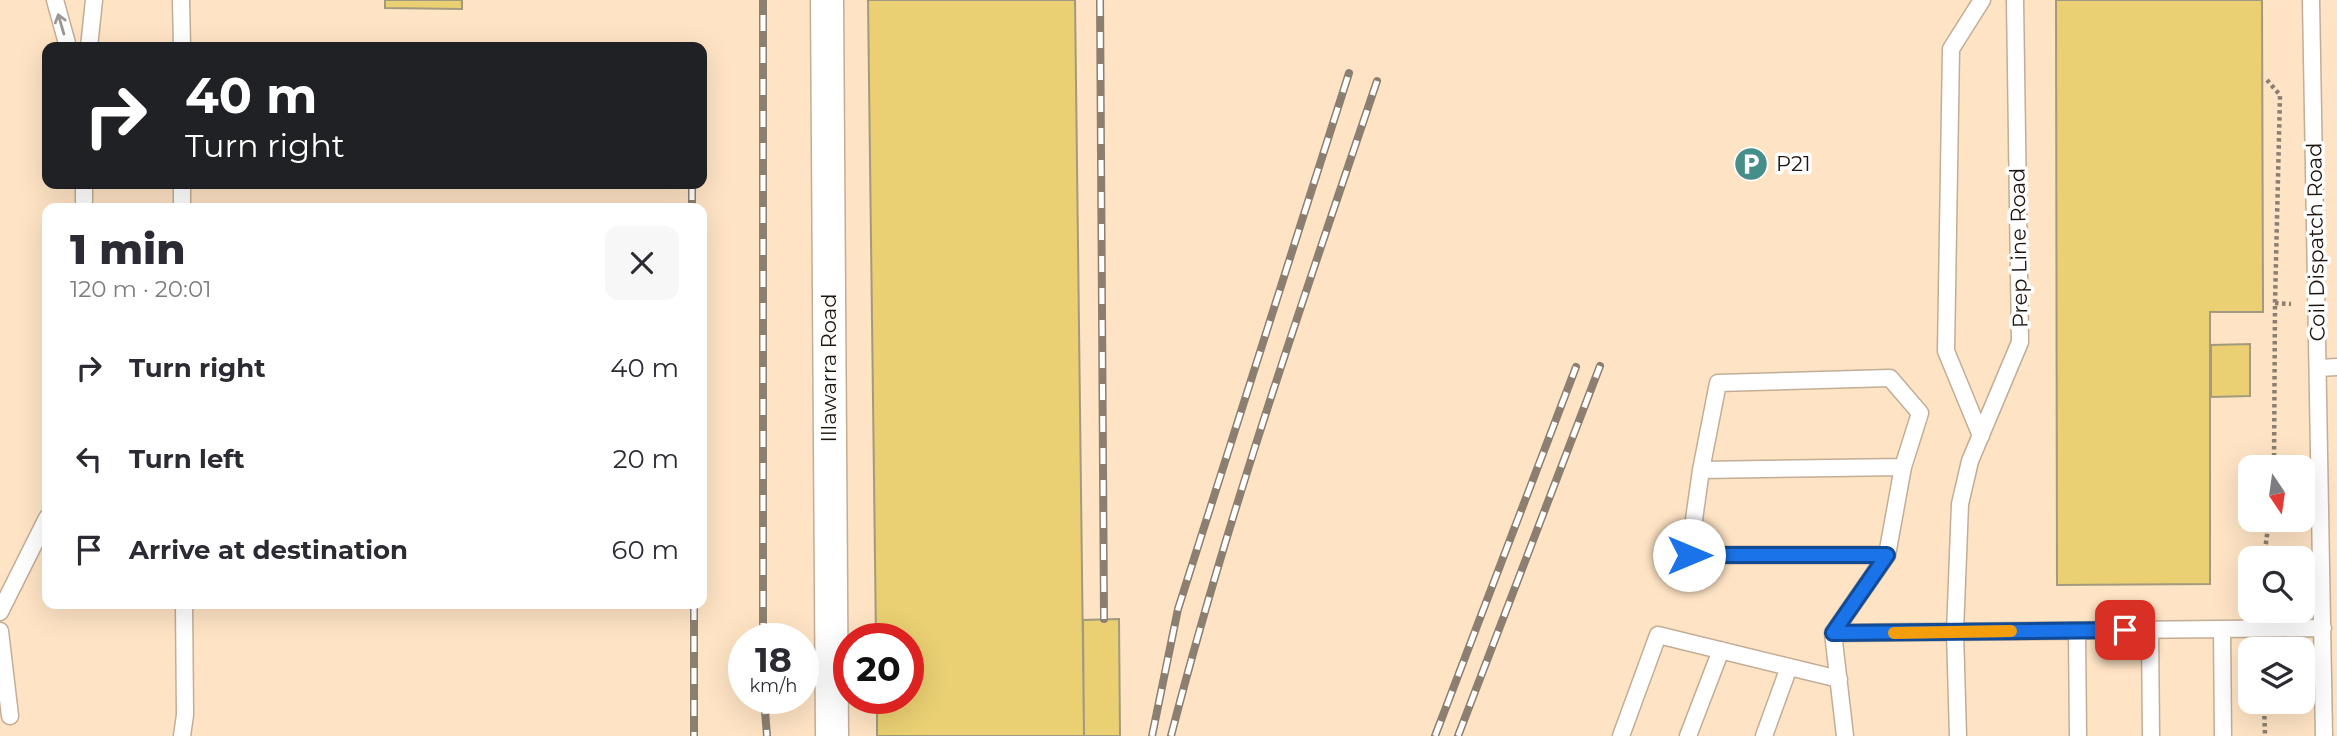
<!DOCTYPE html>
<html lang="en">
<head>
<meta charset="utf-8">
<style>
	:root { --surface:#fff; --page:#f7f7f7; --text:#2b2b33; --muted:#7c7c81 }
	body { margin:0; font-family:Montserrat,sans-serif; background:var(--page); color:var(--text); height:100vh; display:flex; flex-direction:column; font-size:26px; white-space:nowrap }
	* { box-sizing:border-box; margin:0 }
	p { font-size:23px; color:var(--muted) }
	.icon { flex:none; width:38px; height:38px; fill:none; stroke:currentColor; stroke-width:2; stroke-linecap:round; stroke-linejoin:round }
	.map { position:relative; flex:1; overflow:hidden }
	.details { position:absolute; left:42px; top:203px; width:665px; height:406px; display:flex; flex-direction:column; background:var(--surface); border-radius:14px; box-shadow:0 7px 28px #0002 }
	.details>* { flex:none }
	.guide { position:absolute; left:42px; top:42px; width:665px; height:147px; border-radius:14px; box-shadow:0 7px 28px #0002; background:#202124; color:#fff; overflow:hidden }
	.needle { width:46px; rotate:167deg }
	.tools { position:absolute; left:2238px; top:455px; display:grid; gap:14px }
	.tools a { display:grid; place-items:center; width:77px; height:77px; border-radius:14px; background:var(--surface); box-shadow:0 7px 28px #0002; font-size:35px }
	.speed { position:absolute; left:728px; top:623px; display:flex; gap:14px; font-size:35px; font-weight:700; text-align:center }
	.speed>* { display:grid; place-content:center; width:91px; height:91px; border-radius:50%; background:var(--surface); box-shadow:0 7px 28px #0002; line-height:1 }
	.speed small { font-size:18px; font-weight:400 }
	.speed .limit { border:10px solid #d22; background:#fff; color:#111 }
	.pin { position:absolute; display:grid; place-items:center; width:60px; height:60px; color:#fff; margin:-30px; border-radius:14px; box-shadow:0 4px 10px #0006 }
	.me { position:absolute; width:77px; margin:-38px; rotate:90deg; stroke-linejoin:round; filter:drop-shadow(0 0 5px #0008) }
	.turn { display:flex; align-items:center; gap:24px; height:147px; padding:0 28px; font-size:32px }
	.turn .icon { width:91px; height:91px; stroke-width:2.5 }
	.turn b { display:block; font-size:49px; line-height:60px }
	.round { display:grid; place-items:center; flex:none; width:74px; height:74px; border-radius:14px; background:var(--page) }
	.head { display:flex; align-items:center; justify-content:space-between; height:119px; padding:0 28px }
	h1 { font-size:42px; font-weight:800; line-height:52px }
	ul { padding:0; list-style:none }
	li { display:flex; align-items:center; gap:21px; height:91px; padding:0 28px }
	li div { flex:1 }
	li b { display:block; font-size:26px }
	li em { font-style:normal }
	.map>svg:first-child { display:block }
	.built { fill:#fee3c4; fill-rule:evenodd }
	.building { fill:#ead073; stroke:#a29a7e; stroke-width:2 }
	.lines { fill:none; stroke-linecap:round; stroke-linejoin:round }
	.lane-casing { stroke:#c2ad96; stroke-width:19 }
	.street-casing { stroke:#c2ad96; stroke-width:35 }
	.path { stroke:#8c7f71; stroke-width:4.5; stroke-dasharray:3.5 3.5; stroke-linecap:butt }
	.lane { stroke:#fff; stroke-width:16 }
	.street { stroke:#fff; stroke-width:32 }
	.rail-casing { stroke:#8b7f71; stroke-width:8 }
	.rail { stroke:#fff; stroke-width:5; stroke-dasharray:16; stroke-linecap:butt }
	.oneway { stroke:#9a9693 }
	.route-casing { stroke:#114b97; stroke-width:18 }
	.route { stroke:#1a73e8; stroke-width:12 }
	.slow { stroke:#f59e0b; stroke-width:12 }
	.labels { text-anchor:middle; stroke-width:7; stroke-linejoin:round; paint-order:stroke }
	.poi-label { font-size:21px; fill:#1e160e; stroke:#fff; text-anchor:start }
	.street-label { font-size:21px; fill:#1e160e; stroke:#fff }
</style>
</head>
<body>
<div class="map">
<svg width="2337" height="736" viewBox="0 0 2337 736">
	<rect width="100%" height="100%" fill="#fdebd8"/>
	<path class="built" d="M0,0H2337V736H0ZM47,47H702V184H47ZM47,208H702V604H47ZM2250,467H2303V520H2250ZM2250,558H2303V611H2250ZM744,639H803V698H744ZM849,639H908V698H849ZM2250,649H2303V702H2250Z"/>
	<path class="building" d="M385,0H462V9L385,8Z
		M868,0H1075L1084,736H877V698H908V639H876Z
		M2056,0H2262L2263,312H2210V584L2057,585Z
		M2250,344V396L2211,397V345Z
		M1119,619L1120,736H1084L1083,620Z"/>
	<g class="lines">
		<g class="lane-casing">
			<path id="lane" d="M55,0L68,47
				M181,0L182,47
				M2311,0L2324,736
				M89,47L94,0
				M84,184V208
				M182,184V208
				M2319,368L2337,367
				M1890,378L1920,413L1903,467L1701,470L1718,383Z
				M1981,436L1946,351L1951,49L1982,0
				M1701,470L1689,555H1887L1903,467
				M0,612L47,518
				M2222,629L2223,736
				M2150,630L2151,736
				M0,631L10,716
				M2077,631L2078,736
				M1833,633L2323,628
				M182,736L185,715L184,604
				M1621,736L1658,635L1839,679
				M1688,736L1721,650
				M1764,736L1789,667
				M1845,736L1833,633L1887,555
				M1958,736L1955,632L1960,504L1970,461L2020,342L2015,0"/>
		</g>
		<g class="street-casing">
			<path id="street" d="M827,0L832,736"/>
		</g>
		<path class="path" d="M2267,80L2280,95L2275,303L2274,467
			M2275,303L2291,304
			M2264,558L2269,520
			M2264,702L2265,736"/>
		<use href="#lane" class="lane"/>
		<use href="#street" class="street"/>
		<g class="rail-casing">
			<path id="rail" d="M1100,0L1104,619
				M692,184V208
				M694,604V736
				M763,639V0
				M764,698L767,736
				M1152,736L1178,609L1349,73
				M1171,736C1228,514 1304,298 1377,81
				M1435,736L1576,367
				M1458,736L1600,366"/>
		</g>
		<use href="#rail" class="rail"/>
	</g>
	<defs><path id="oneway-shaft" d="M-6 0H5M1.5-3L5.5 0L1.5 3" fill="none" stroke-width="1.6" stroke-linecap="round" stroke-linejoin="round" transform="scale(1.75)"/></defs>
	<use class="oneway" href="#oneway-shaft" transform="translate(61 24) rotate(-106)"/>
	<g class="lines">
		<g class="route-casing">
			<path id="route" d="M1689,555H1887L1833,633L2125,630"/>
		</g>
		<use href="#route" class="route"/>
		<path class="slow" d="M1894,633L2011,631"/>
	</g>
	<defs>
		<g id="parking-disc" transform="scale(1.75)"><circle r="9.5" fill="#468e89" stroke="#fff"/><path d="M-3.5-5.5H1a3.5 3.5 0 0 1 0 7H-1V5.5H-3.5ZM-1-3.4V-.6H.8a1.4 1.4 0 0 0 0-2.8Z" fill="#fff"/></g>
	</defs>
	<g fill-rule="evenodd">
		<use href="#parking-disc" x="1751" y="164"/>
	</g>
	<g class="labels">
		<g class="poi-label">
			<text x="1776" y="171">P21</text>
		</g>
		<g class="street-label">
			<text transform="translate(2316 242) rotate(-91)" y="7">Coil Dispatch Road</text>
			<text transform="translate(2019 248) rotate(-91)" y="7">Prep Line Road</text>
			<text transform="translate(829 368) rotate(-90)" y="7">Illawarra Road</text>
		</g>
	</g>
</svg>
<div class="tools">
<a><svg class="needle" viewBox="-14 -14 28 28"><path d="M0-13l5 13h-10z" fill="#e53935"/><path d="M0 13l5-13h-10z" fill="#7c7c81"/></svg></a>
<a><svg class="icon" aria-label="search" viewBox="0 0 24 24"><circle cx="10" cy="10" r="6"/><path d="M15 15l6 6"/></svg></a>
<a><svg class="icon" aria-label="layers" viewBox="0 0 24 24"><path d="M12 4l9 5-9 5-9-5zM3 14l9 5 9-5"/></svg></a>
</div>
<div class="speed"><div>18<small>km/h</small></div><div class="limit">20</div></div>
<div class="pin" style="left:2125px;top:630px;background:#d93025"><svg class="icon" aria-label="arrive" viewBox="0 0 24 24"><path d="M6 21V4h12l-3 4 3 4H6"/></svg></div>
<svg class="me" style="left:1689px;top:555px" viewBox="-20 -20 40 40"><circle r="19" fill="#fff"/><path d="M0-13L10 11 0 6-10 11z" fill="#1a73e8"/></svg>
<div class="guide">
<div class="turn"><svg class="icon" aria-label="right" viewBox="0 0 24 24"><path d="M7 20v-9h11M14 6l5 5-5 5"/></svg><div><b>40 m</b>Turn right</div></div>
</div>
<section class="details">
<div class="head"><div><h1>1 min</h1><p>120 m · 20:01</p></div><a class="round"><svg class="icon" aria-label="close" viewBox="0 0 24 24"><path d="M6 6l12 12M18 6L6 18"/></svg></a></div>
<ul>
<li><svg class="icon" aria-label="right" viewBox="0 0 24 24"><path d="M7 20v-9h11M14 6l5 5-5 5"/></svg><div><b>Turn right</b></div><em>40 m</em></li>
<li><svg class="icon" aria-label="left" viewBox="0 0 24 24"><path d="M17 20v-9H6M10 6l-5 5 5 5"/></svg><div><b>Turn left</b></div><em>20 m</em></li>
<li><svg class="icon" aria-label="arrive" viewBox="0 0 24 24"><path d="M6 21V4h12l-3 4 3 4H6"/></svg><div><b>Arrive at destination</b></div><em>60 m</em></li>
</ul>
</section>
</div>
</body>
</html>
